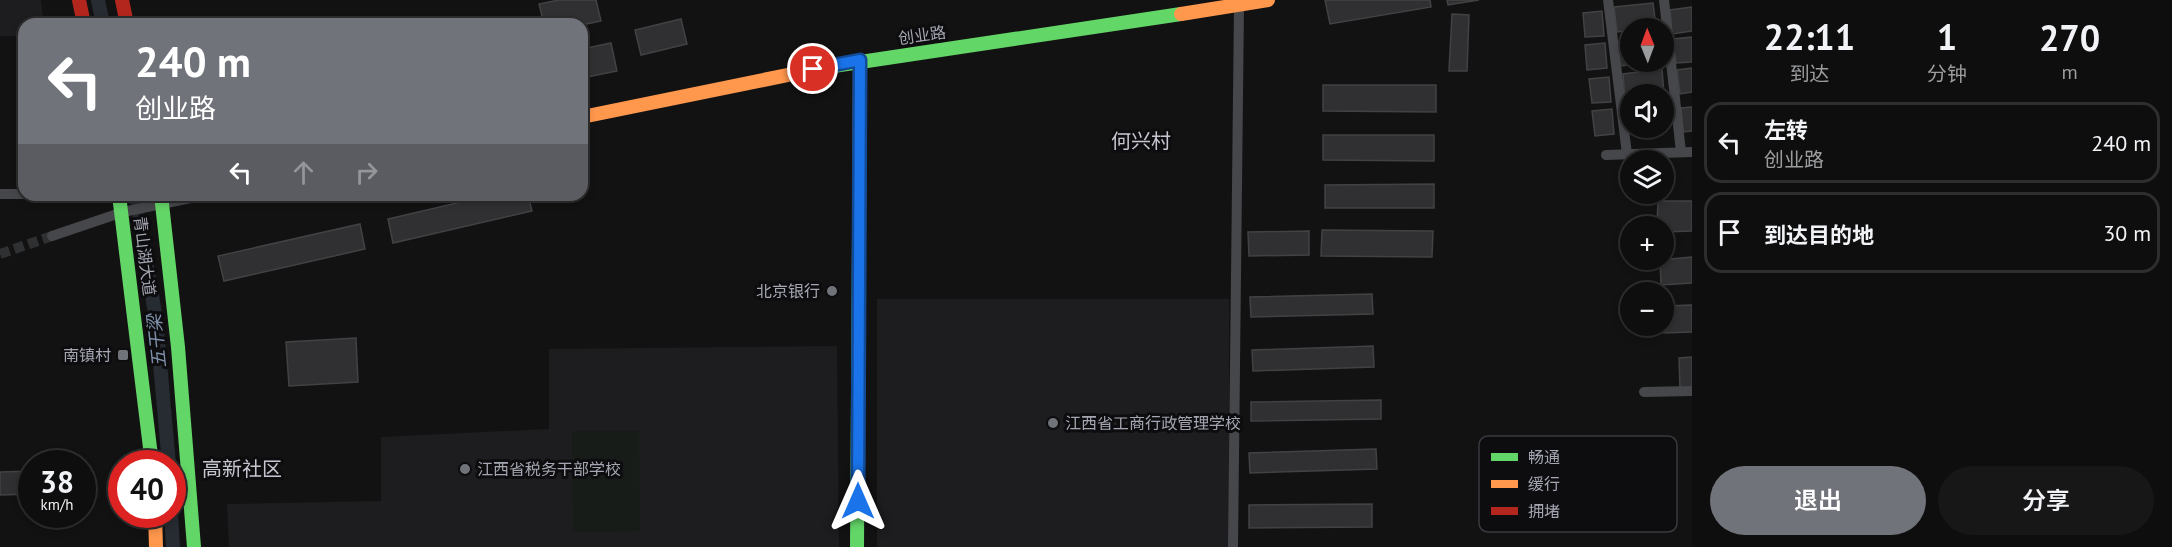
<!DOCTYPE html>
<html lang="zh">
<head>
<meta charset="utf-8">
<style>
	:root { --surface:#0e0e0e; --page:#171717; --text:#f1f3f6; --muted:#9b9c9e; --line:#2e2e2e; --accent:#71737a }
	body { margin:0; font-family:"PT Sans","Noto Sans SC",sans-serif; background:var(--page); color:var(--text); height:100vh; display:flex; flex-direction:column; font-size:22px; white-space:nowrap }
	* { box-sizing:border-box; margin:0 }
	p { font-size:20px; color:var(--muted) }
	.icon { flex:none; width:33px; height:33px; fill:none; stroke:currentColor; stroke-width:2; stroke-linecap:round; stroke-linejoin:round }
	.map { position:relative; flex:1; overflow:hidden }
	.panel { display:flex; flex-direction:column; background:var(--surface); width:480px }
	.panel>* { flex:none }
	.banner { position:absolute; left:18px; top:18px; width:570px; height:183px; border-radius:18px; box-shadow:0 3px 9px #0003,0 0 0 2px var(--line); background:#71737a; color:#fff; overflow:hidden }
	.needle { width:39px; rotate:359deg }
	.tools { position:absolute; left:1620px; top:18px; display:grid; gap:12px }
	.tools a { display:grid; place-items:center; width:54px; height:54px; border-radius:50%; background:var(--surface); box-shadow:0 3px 9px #0003,0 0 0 2px var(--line); font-size:30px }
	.speed { position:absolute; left:18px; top:450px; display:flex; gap:12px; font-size:30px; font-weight:700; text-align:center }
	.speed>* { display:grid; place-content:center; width:78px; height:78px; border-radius:50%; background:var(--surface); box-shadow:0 3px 9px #0003,0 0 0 2px var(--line); line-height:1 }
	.speed small { font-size:15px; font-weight:400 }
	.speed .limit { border:9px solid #d22; background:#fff; color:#111 }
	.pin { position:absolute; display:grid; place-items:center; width:51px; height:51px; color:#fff; margin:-26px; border:3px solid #fff; border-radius:50%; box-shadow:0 2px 6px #0007 }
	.me { position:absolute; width:66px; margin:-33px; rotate:0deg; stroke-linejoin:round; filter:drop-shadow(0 0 4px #0008) }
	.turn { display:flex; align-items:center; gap:21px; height:126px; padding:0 18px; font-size:27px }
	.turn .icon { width:78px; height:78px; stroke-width:2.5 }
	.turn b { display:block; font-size:42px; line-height:51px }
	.lanes { display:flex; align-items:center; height:57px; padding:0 18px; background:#0003; justify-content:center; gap:30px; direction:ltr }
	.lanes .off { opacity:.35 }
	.eta { display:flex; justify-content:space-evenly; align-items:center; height:102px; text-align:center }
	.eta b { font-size:36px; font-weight:600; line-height:42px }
	.action { display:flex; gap:12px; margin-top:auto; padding:12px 18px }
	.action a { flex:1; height:69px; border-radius:36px; background:var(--accent); color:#fff; font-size:24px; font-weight:600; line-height:69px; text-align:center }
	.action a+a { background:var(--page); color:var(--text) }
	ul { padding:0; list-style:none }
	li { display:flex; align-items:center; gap:18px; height:81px; margin:0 12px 9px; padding:0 6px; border:3px solid var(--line); border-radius:18px }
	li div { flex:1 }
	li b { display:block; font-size:22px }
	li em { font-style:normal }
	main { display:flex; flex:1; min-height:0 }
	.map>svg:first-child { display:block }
	.built { fill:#1d1d1f }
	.green { fill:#171c18 }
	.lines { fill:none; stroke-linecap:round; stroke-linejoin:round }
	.canal { stroke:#272b32; stroke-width:14 }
	.building { fill:#303032; stroke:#424245; stroke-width:1.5 }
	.street-tunnel { stroke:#2f3032; stroke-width:10; stroke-dasharray:10 5; stroke-linecap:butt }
	.street { stroke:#46474b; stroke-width:10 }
	.fast { stroke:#63d668; stroke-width:14 }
	.slow { stroke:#ff974d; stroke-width:14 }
	.jam { stroke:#b3261e; stroke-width:14 }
	.route-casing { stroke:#114b97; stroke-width:15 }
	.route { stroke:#1a73e8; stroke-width:10 }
	.poi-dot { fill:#71737a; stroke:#0d0c0e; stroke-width:2 }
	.labels { text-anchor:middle; stroke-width:6; stroke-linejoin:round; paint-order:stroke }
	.street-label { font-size:16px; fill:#a4a7b2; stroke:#0d0c0e }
	.poi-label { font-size:16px; fill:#a4a7b2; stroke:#0d0c0e; text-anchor:end }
	.water-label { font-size:18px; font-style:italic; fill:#7e90aa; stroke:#0d0c0e }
	.quarter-label { font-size:20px; fill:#c5c6cf; stroke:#0d0c0e }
	.key { fill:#0d0c0e; stroke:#3a3a3f; stroke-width:1.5 }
	.key-label { font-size:16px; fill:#a4a7b2 }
</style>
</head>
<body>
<main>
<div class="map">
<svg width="1692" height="547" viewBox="0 0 1692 547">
	<rect width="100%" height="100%" fill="#121212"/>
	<path class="built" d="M0,0H41L44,24H24V36H0Z
		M877,299H1229V547H877Z
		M837,346L839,547H229L227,504L381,501V437L549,429V349Z"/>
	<path class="green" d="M572,431H639L640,531L573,532Z"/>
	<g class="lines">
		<path class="canal" d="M98,0L103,24
			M134,195L135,199
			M139,219L156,319L169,464
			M171,514L173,547"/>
	</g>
	<path class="building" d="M559,0H596L601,21L582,25L544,24L539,4Z
		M1325,0H1430L1431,7L1330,24Z
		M1447,0H1479L1448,5Z
		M1653,3L1656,27L1617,32L1614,7Z
		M1692,7V31L1672,34L1670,10Z
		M1602,11L1604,36L1585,37L1583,13Z
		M1452,14L1469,15L1467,71H1449Z
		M681,19L687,44L641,55L635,30Z
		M1692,37V62L1676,63L1673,39Z
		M1630,41V62H1659L1620,66L1618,42Z
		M611,43L617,71L582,78V49Z
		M1605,43L1607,68L1587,70L1585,45Z
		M1692,68V92L1680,94L1677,70Z
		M1662,69L1664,94H1630V97L1625,98L1623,74Z
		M1609,77L1611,102L1592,103L1589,79Z
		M1323,85H1436V112L1323,111Z
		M1664,103L1667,127L1628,132L1625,108L1630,107V128H1664Z
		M1692,107V131L1683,132L1681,108Z
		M1612,109L1614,134L1595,136L1592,111Z
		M1323,135H1434V161L1323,160Z
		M1434,184V208H1325V185Z
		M491,195H528L532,211L393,243L388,219Z
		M1658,201H1692V231L1664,232V226H1657Z
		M360,224L365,249L224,281L218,256Z
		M1322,230L1433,231L1432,257L1321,256Z
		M1309,231V255L1249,256L1248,232Z
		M1692,257V283L1661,285L1660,260Z
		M1372,294L1373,314L1251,317L1250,297Z
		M1692,305V332L1663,333L1664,306Z
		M356,338L358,382L289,386L286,342Z
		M1373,346L1374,367L1253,371L1252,350Z
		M1692,357V389H1680L1679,358Z
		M1381,400V419L1251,421V402Z
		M1376,449L1377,469L1250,473L1249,453Z
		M32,471V494L0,495V472Z
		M1372,504V527L1249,528V505Z"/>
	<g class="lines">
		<path class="street-tunnel" d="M0,254L52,236"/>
		<path class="street" d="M1608,0L1627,154
			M1664,0L1681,152
			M1606,155L1692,152
			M0,194H24
			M52,236L123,212L205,195
			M1644,392L1692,391
			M1233,547L1239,5"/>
		<path class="fast" d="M827,67L1181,14
			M119,195L152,464
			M161,195L178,347L194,547
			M857,547L859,235"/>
		<path class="slow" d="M1181,14L1268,0
			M582,117L827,67
			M859,235L860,60
			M155,514L156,547"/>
		<path class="jam" d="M79,0L84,24
			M122,0L127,24"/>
	</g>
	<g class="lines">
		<g class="route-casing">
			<path id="route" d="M813,69L860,60L858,501"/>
		</g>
		<use href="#route" class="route"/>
	</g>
	<g class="poi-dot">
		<circle cx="832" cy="291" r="6"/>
		<rect x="117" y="349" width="12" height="12" rx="3"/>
		<circle cx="1053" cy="423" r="6"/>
		<circle cx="465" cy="469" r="6"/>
	</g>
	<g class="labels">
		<g class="street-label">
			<text transform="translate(922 35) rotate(-8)" y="6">创业路</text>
			<text transform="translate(145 256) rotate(83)" y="6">青山湖大道</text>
		</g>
		<g class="poi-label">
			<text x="820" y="297">北京银行</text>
			<text x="111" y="361">南镇村</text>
			<text x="1065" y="429" text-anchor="start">江西省工商行政管理学校</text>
			<text x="477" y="475" text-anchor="start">江西省税务干部学校</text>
		</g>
		<g class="water-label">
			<text transform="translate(157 341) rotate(-96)" y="6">五干梁</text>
		</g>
		<g class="quarter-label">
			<text x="1141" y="148">何兴村</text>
			<text x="242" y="476">高新社区</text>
		</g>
	</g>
	<rect x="1479" y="436" width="198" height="96" rx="9" class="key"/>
	<rect x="1491" y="453" width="27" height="8" fill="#63d668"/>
	<rect x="1491" y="480" width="27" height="8" fill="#ff974d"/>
	<rect x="1491" y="507" width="27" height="8" fill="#b3261e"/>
	<g class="key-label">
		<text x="1528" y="463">畅通</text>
		<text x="1528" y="490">缓行</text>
		<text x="1528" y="517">拥堵</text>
	</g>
</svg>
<div class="tools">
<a><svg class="needle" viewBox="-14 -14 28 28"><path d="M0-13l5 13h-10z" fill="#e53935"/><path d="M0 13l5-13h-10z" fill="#9b9c9e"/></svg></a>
<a><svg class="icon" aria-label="sound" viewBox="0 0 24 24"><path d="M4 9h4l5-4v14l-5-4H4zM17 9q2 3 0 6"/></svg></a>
<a><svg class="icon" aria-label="layers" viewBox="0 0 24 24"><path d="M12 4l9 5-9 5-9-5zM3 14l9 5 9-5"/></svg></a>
<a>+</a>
<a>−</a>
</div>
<div class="speed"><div>38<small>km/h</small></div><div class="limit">40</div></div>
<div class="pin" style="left:813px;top:69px;background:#d93025"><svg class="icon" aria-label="arrive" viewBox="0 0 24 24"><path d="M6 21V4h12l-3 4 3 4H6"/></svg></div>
<svg class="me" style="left:858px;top:501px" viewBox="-20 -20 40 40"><path d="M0-17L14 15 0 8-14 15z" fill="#1a73e8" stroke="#fff" stroke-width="4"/></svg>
<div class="banner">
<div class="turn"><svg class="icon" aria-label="left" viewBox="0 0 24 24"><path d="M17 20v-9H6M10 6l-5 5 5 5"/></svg><div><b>240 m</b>创业路</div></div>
<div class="lanes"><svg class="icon" aria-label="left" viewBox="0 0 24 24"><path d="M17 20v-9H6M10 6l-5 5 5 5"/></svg><svg class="icon off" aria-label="ahead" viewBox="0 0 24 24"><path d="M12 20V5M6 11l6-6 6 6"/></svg><svg class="icon off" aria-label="right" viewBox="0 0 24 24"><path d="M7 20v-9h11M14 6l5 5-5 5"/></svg></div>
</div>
</div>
<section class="panel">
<div class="eta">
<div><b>22:11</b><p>到达</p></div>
<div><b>1</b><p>分钟</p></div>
<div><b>270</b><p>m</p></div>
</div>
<ul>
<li><svg class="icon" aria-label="left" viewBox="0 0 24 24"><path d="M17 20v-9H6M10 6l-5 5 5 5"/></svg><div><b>左转</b><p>创业路</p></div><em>240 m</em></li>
<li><svg class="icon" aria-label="arrive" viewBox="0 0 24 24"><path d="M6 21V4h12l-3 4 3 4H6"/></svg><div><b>到达目的地</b></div><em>30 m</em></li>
</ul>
<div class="action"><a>退出</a><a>分享</a></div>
</section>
</main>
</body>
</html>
